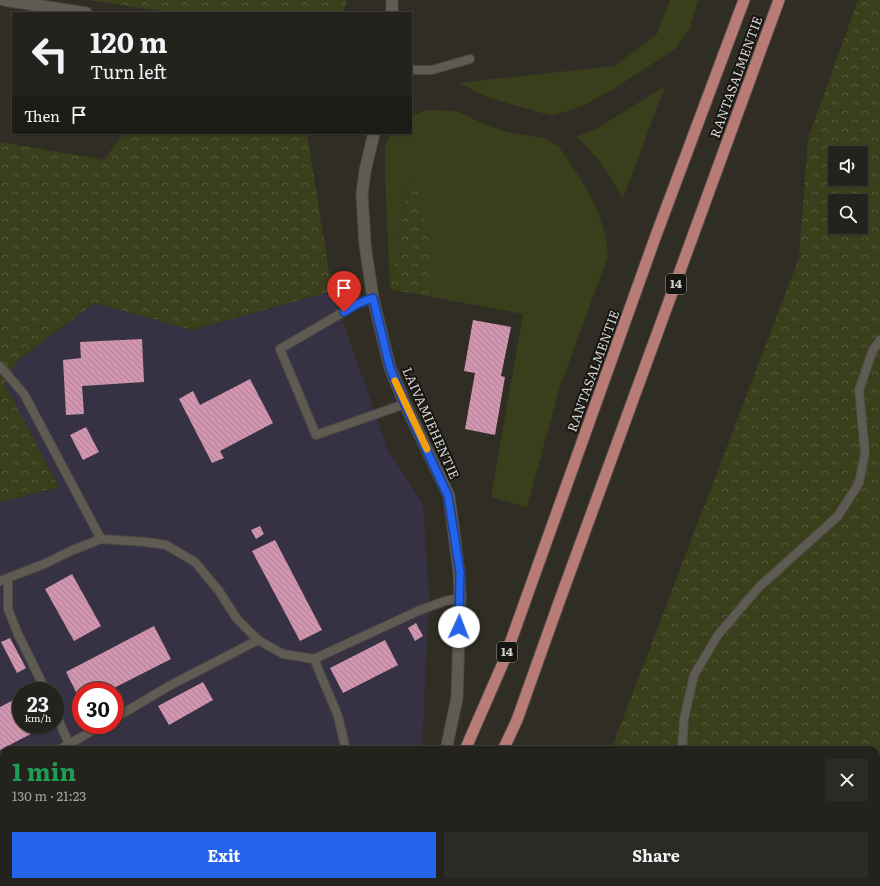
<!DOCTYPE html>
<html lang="en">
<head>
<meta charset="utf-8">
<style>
	:root { --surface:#24221c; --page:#2c2a25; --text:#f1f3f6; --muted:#a3a4a3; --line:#413f3b; --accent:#2563eb }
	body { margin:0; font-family:Literata,serif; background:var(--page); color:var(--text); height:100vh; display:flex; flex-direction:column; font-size:15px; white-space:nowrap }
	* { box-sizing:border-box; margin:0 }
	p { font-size:13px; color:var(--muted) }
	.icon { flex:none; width:22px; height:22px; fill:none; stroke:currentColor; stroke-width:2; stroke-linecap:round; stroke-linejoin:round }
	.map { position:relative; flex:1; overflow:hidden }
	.drawer { position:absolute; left:0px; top:746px; width:880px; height:140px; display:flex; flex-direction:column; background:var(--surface); border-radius:12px 12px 0 0; box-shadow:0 1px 3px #0004,0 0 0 1px var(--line) }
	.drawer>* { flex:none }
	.guide { position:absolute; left:12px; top:12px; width:400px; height:122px; border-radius:0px; box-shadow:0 1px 3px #0004,0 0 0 1px var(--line); background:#24221c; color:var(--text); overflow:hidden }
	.tools { position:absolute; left:828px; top:146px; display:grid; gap:8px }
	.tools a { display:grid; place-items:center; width:40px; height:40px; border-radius:0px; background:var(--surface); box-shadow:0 1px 3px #0004,0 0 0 1px var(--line); font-size:20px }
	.speed { position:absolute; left:12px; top:682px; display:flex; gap:8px; font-size:20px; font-weight:700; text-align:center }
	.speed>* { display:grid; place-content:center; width:52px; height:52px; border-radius:50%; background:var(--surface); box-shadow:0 1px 3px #0004,0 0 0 1px var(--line); line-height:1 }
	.speed small { font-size:10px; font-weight:400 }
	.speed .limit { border:6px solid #d22; background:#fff; color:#111 }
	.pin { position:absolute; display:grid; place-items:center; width:34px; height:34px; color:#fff; margin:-41px -17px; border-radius:50% 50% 50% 0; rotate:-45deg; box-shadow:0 0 4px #0007 }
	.pin .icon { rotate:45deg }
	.me { position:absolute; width:44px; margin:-22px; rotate:2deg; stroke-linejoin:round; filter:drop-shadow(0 0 3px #0008) }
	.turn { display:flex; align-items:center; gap:14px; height:84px; padding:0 12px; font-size:18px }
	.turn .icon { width:52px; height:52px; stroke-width:2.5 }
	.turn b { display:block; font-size:28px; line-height:34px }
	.then { display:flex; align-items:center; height:38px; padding:0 12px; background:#0003; gap:8px; font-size:15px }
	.round { display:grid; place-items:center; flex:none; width:42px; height:42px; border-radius:0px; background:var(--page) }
	.head { display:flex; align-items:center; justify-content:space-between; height:68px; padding:0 12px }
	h1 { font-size:24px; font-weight:700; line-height:30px; color:#1e9e55 }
	.action { display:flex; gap:8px; margin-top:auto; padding:8px 12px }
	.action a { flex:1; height:46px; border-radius:0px; background:var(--accent); color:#fff; font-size:16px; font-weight:700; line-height:46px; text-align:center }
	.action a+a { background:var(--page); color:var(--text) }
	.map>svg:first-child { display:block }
	.industrial { fill:#363243; fill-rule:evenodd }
	.green { fill:#393f1b }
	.forest { fill:url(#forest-crowns); fill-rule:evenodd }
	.water { fill:#001834 }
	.building { fill:url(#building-back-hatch) }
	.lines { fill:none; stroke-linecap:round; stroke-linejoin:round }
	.service-casing { stroke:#4d4a44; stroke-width:10 }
	.minor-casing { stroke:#4d4a44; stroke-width:13 }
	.trunk-casing { stroke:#4d4a44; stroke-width:13 }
	.service { stroke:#5e5b52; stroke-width:8 }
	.minor { stroke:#5e5b52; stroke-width:11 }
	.trunk { stroke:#b87b75; stroke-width:11 }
	.route-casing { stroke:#184099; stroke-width:10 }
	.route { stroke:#2563eb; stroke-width:7 }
	.slow { stroke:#f59e0b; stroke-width:7 }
	.labels { text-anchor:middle; stroke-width:4; stroke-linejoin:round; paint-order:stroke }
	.shield { fill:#171512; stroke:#9d9b96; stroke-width:1 }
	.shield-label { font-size:12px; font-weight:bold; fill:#d6d4cf }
	.street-label { font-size:13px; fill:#d6d4cf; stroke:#171512 }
</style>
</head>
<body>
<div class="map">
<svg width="880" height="886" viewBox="0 0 880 886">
	<defs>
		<pattern id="forest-crowns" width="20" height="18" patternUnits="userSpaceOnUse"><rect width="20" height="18" fill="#393f1b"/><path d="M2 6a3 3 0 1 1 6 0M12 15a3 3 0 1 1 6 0" fill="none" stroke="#555a3b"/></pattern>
		<pattern id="building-back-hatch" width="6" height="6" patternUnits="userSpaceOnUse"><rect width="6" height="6" fill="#d195af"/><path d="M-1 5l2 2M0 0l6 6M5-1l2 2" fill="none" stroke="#ad8093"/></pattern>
	</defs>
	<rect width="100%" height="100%" fill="#302d25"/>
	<path class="industrial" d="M332,291L388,450L423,504L429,596L422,750H4V882H23L15,886H0V502L59,487L4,383L19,359L96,303L192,330ZM21,691H55V725H21ZM81,691H115V725H81Z
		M192,882H338L336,886H283L282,884L277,886H193L191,883Z"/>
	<path class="green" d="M670,0H698L690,28L675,49L615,88L585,105L552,116L490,98L458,83L615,66L657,34Z
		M665,86L623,198L601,163L577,136L595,130Z
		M427,110L457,111L484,124L507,132L544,138L559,147L577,173L596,206L606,237L608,256L560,387L527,507L491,497L523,314L432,297V256L417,181L409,180L390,289L385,175V146L391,133H411V116Z"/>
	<path class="forest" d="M88,0H346V4L343,13H174Z
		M858,0H880V886H854L847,882H876V750H611L799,258L808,139ZM835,153H861V179H835ZM835,201H861V227H835Z
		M124,133H307L332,291L192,330L95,303L19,359L4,383L59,487L0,502V142L104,160Z
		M409,180L418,181L432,256V297L390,289Z
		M542,882H582V886H540Z"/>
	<path class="water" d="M23,882H192L191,883L193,886H15Z"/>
	<path class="building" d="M473,320L511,327L501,376L505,377L495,435L465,429L475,373L464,371Z
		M142,339L144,382L82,386L84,414L66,415L63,360L81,358L80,342Z
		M250,379L273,423L220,451L224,458L212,463L179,399L193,391L200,405Z
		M86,427L99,452L83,460L70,435Z
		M260,526L264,534L256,539L251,530Z
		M275,540L322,630L300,641L252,551Z
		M72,574L101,626L74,641L45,589Z
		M416,623L423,636L415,641L408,628Z
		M154,626L171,659L108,691H81V702L66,672Z
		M10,638L26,668L17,673L1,642Z
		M385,640L398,665L343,693L330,668Z
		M203,682L213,700L169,725L158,706Z
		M21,696V725H48L0,750V707Z
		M4,837V878L0,870V839Z"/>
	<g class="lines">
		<g class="service-casing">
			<path id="service" d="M411,70H432L470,59
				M373,298L357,304L280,349L316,435L405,404
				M0,366L24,394L101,539
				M8,579V609L18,634L46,691
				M0,581L44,564L73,550L101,539L146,542L166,545L195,562L219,591L237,619L258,640L283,654L314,659L418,611L445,601L460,598
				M314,659L338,716L346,750
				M55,712L69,744
				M115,718L169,686L258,640
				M59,750L102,725
				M682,750L684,719L694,675L718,635L759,587L838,516L859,483L865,453L859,390L873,350L880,340
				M0,783L4,780
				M360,882L361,886"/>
		</g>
		<g class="minor-casing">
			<path id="minor" d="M4,0L86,13
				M392,0V13
				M374,133L365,171L362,194L365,245L373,298L390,368L405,404L449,496L459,572L460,598L457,698L446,750
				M820,882L821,886
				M425,886V882
				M610,886L611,882"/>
		</g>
		<g class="trunk-casing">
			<path id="trunk" d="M465,750L503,663L655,238L744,0
				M503,750L517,720L558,605L779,0
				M389,886L392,882
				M432,886L435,882"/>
		</g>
		<use href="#service" class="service"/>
		<use href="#minor" class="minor"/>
		<use href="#trunk" class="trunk"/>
	</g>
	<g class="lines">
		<g class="route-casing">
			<path id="route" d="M344,312L357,304L373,298L390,368L405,404L448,496L460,572L459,627"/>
		</g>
		<use href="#route" class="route"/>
		<path class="slow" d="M395,381L427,449"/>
	</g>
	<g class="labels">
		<g class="shield">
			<rect x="666" y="274" width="20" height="20" rx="3"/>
			<rect x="497" y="642" width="20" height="20" rx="3"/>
		</g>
		<g class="shield-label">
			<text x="676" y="288">14</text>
			<text x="507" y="656">14</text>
		</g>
		<g class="street-label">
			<text transform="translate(736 77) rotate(-70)" y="5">RANTASALMENTIE</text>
			<text transform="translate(593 371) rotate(-70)" y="5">RANTASALMENTIE</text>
			<text transform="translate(431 423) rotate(66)" y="5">LAIVAMIEHENTIE</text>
		</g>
	</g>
</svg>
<div class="tools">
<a><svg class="icon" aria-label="sound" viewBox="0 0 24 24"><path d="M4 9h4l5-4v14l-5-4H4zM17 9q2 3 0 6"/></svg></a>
<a><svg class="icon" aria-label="search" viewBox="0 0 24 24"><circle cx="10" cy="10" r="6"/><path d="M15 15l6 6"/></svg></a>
</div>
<div class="speed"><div>23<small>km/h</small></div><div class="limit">30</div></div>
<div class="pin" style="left:344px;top:312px;background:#d93025"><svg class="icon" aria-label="arrive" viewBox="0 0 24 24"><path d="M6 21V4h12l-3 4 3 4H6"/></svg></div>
<svg class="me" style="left:459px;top:627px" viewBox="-20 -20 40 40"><circle r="19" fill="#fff"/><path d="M0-13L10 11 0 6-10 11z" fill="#2563eb"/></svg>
<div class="guide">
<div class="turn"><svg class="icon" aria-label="left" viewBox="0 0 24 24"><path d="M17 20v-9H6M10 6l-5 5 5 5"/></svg><div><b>120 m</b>Turn left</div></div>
<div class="then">Then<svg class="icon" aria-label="arrive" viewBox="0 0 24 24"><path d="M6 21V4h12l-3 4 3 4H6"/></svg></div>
</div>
<section class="drawer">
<div class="head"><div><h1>1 min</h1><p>130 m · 21:23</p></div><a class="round"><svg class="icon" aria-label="close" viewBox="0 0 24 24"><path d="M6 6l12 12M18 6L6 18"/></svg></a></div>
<div class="action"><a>Exit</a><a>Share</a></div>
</section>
</div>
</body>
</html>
